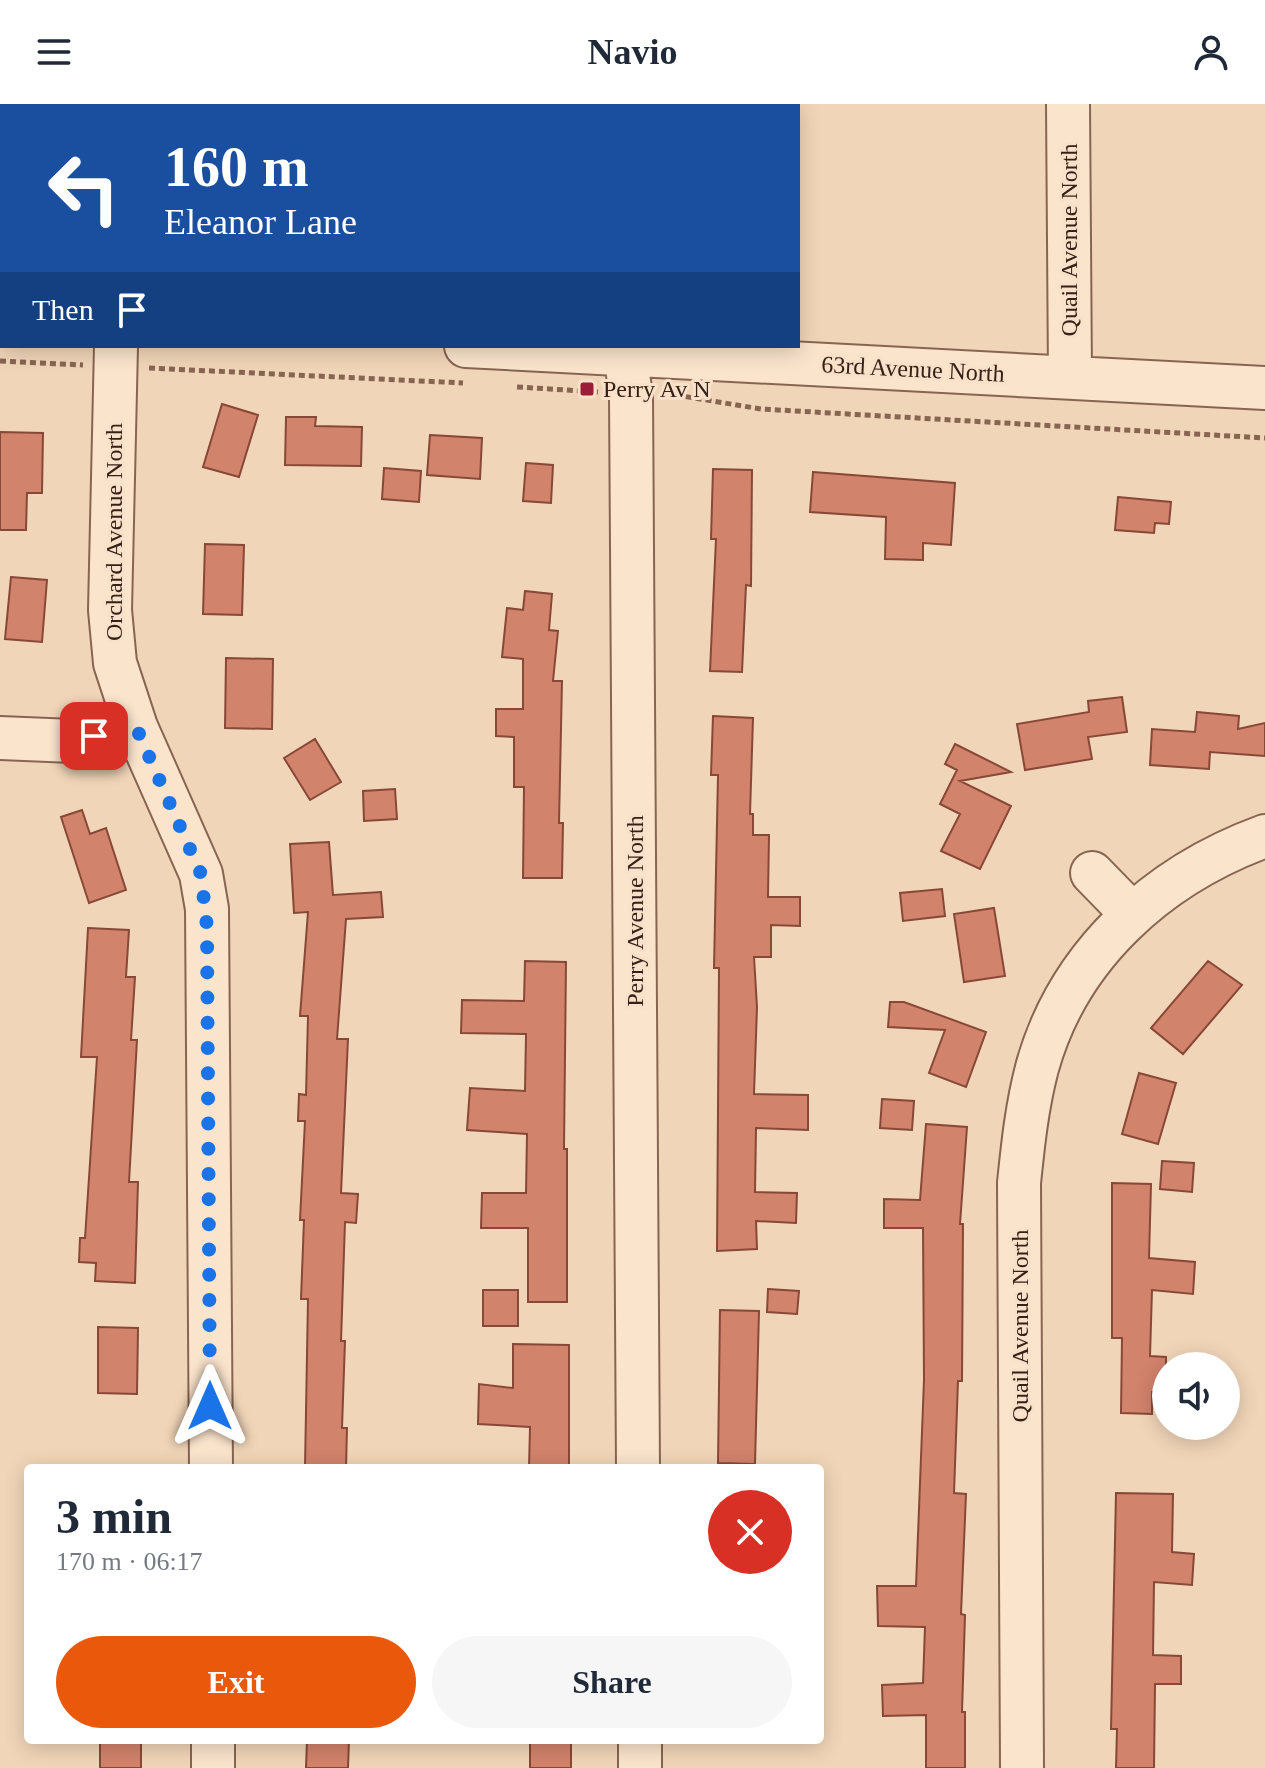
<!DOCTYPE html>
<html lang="en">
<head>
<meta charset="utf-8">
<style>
	:root { --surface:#fff; --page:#f6f6f7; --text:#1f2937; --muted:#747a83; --accent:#ea580c }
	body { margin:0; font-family:Georgia,serif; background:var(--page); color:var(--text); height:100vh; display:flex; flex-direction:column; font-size:30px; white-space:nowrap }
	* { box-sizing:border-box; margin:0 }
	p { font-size:26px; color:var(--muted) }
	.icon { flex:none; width:44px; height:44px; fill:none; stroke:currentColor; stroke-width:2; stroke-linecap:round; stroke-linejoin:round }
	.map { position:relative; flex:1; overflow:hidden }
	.details { position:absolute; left:24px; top:1360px; width:800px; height:280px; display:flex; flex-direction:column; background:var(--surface); border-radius:8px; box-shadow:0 4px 20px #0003 }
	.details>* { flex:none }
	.guide { position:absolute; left:0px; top:0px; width:800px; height:244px; box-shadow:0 4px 20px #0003; background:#1a4fa0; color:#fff; overflow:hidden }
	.fabs { position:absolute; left:1152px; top:1248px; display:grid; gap:16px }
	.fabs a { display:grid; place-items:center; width:88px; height:88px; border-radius:50%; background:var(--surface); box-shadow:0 4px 20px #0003; font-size:40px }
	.pin { position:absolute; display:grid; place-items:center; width:68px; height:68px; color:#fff; margin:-34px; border-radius:16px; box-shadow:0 4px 12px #0006 }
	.me { position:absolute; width:88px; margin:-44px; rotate:0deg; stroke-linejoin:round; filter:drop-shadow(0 0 6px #0008) }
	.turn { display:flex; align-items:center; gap:28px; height:168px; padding:0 32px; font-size:36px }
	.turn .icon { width:104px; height:104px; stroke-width:2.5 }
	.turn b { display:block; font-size:56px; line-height:68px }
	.then { display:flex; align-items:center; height:76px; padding:0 32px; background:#0003; gap:16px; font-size:30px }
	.round { display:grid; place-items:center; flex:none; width:84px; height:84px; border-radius:42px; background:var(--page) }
	.summary { display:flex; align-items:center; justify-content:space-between; height:136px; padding:0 32px }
	h1 { font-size:48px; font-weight:700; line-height:60px }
	.primary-button { display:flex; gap:16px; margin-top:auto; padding:16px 32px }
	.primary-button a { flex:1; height:92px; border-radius:48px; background:var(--accent); color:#fff; font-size:32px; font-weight:700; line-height:92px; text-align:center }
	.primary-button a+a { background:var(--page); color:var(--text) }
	header { display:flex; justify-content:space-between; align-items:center; height:104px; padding:0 32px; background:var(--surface); font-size:36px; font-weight:700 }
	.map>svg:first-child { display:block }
	.building { fill:#d2836b; stroke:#884837; stroke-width:2 }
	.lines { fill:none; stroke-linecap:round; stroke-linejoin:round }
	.minor-casing { stroke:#886552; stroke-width:46 }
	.path { stroke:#886552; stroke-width:5; stroke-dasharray:6 4; stroke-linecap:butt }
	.minor { stroke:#fbe4cc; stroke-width:42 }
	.route { stroke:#1a73e8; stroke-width:14; stroke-dasharray:0 25.2 }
	.poi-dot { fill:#9b1e36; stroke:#f8e1c8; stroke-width:3 }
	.labels { text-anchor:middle; stroke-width:6; stroke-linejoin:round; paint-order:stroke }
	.street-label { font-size:24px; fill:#352119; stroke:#f8e1c8 }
	.poi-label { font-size:24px; fill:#352119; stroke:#f8e1c8; text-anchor:start }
</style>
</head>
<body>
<header><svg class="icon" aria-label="menu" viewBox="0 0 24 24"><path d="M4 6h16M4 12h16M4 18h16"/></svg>Navio<svg class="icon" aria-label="person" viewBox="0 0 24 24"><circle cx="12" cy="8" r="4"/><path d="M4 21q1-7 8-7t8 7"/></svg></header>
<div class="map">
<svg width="1265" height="1664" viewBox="0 0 1265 1664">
	<rect width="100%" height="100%" fill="#f1d5b8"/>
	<path class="building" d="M222,300L258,311L239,373L203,363Z
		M286,313H316L315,322L362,323L361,362L285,361Z
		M0,328L43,329L42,389H27L26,426H0Z
		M430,331L482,334L480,375L427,371Z
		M526,359L553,361L551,399L523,397Z
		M384,364L421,367L419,398L382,395Z
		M713,365L752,366L751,482L746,481L742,568L710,567L716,435H711Z
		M813,368L955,379L951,441L923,439V456L885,455L886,413L810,408Z
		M1118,393L1171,398L1169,420L1155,419L1154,429L1115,426Z
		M205,440L244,441L242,511L203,510Z
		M11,473L47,476L42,538L5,535Z
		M525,487L552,490L549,526L558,527L553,577H562L559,719H563L562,774H523L524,683H514V633L496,632V605H523V555L502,553L507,504L523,506Z
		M226,554L273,555L272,625L225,624Z
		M1122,593L1127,628L1088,633L1092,655L1025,666L1017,620L1089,608L1088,597Z
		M1197,608L1239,612L1238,625L1265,619V652L1210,648L1209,665L1150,661L1152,625L1195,628Z
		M713,612L753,614L750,710H753V731H769L768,793H800V822L771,821V853H754L757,903L754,990L808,991V1026L756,1024L755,1088L797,1089L796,1119L756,1117L757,1145L717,1147L719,864H714L718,671H711Z
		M315,635L341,678L310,696L284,654Z
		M955,640L1011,668L960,677L1011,702L980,765L941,747L960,710L940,700L957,666L945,660Z
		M395,685L397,715L364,717L363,687Z
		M82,706L90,730L106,724L126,786L89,799L61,713Z
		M329,738L333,791L381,788L383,813L346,815L337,935H348L341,1089L358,1090L356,1119L345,1118L341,1237H345L342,1324H347L346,1364H305L308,1195H301L304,1116H300L305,1017H298L299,990L306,991L308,912H300L308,808L294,809L290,740Z
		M942,785L945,812L903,817L900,789Z
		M994,804L1005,872L964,878L954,810Z
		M88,824L129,826L126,873H135L131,936H137L129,1078H138L135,1179L95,1177L96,1159L79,1158L80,1134H85L97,953H81Z
		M525,857L566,858L564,1045H567V1198H528V1124H481L482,1089H526L527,1030L467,1026L470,984L525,987L526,930L461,929L462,896L524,897Z
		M1208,857L1242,881L1183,950L1151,924Z
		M890,898H904L986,928L966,983L929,969L945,926L888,923Z
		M1139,969L1176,979L1158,1040L1122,1030Z
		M882,995L914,997L912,1026L880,1024Z
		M926,1020L967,1023L960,1120H963L962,1277H958L954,1389L966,1390L961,1510L965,1511L962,1608H965V1664H926V1611L883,1612L882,1581L923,1579L925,1523L878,1522L877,1482H916L924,1276L923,1124H884V1095L920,1096Z
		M1162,1057L1194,1059L1192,1088L1160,1085Z
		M1112,1079L1151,1080L1149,1154L1195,1158L1193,1190L1152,1186L1150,1252L1166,1253V1288H1152V1310L1121,1309L1122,1234H1112Z
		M768,1185L799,1187L797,1210L767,1208Z
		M483,1186H518V1222H483Z
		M720,1206L759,1207L755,1360L718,1359Z
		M98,1223L138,1224L137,1290L98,1289Z
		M513,1240L569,1241V1364H529L530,1323L478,1320L479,1280L513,1284Z
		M1116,1389L1173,1390L1172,1448L1194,1450L1192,1481L1154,1478L1153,1551L1181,1552V1580H1155L1154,1664H1116L1117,1625H1111Z
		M100,1636H141V1664H100Z
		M307,1636H349L348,1664H306Z
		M530,1636H571V1664H530Z"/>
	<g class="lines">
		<g class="minor-casing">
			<path id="minor" d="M651,0V2
				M1068,0L1070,273
				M0,216H2
				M116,242L110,506L115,559L136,623L201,770L207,805L211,1364
				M466,242L1265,284
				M625,250L631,291L638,1364
				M0,634L73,637L136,623
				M1092,769L1131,809
				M213,1636V1664
				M640,1636V1664
				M1022,1664L1019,1079C1023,1040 1027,1002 1037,964C1068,851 1158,771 1265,732"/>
		</g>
		<path class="path" d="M0,257L83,261
			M149,264L463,279
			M517,283L598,288
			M676,291L761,305L1265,334"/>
		<use href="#minor" class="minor"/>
	</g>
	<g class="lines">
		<path class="route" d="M94,632L136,623L201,770L207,823L210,1302"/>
	</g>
	<rect class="poi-dot" x="579" y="277" width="16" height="16" rx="4"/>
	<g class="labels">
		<g class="street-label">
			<text transform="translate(1069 136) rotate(-90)" y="8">Quail Avenue North</text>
			<text transform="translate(913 265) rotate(3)" y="8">63rd Avenue North</text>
			<text transform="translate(114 428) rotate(-90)" y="8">Orchard Avenue North</text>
			<text transform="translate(635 807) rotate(-90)" y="8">Perry Avenue North</text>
			<text transform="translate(1020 1222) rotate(-90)" y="8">Quail Avenue North</text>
		</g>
		<g class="poi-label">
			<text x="603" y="293">Perry Av N</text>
		</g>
	</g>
</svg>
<div class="fabs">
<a><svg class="icon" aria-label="sound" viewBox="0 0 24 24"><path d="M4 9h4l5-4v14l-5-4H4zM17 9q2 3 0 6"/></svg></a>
</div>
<div class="pin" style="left:94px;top:632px;background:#d93025"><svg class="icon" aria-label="arrive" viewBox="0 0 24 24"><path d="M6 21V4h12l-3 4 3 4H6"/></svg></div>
<svg class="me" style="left:210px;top:1302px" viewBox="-20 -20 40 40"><path d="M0-17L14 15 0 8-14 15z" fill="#1a73e8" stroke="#fff" stroke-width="4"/></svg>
<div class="guide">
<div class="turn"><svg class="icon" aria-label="left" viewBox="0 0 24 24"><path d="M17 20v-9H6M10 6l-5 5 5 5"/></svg><div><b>160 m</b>Eleanor Lane</div></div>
<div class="then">Then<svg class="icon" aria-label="arrive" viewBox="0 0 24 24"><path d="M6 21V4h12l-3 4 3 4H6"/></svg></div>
</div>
<section class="details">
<div class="summary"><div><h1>3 min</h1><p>170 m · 06:17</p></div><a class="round" style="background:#d93025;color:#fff"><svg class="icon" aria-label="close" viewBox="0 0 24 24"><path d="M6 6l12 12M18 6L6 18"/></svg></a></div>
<div class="primary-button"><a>Exit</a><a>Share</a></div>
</section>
</div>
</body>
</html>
